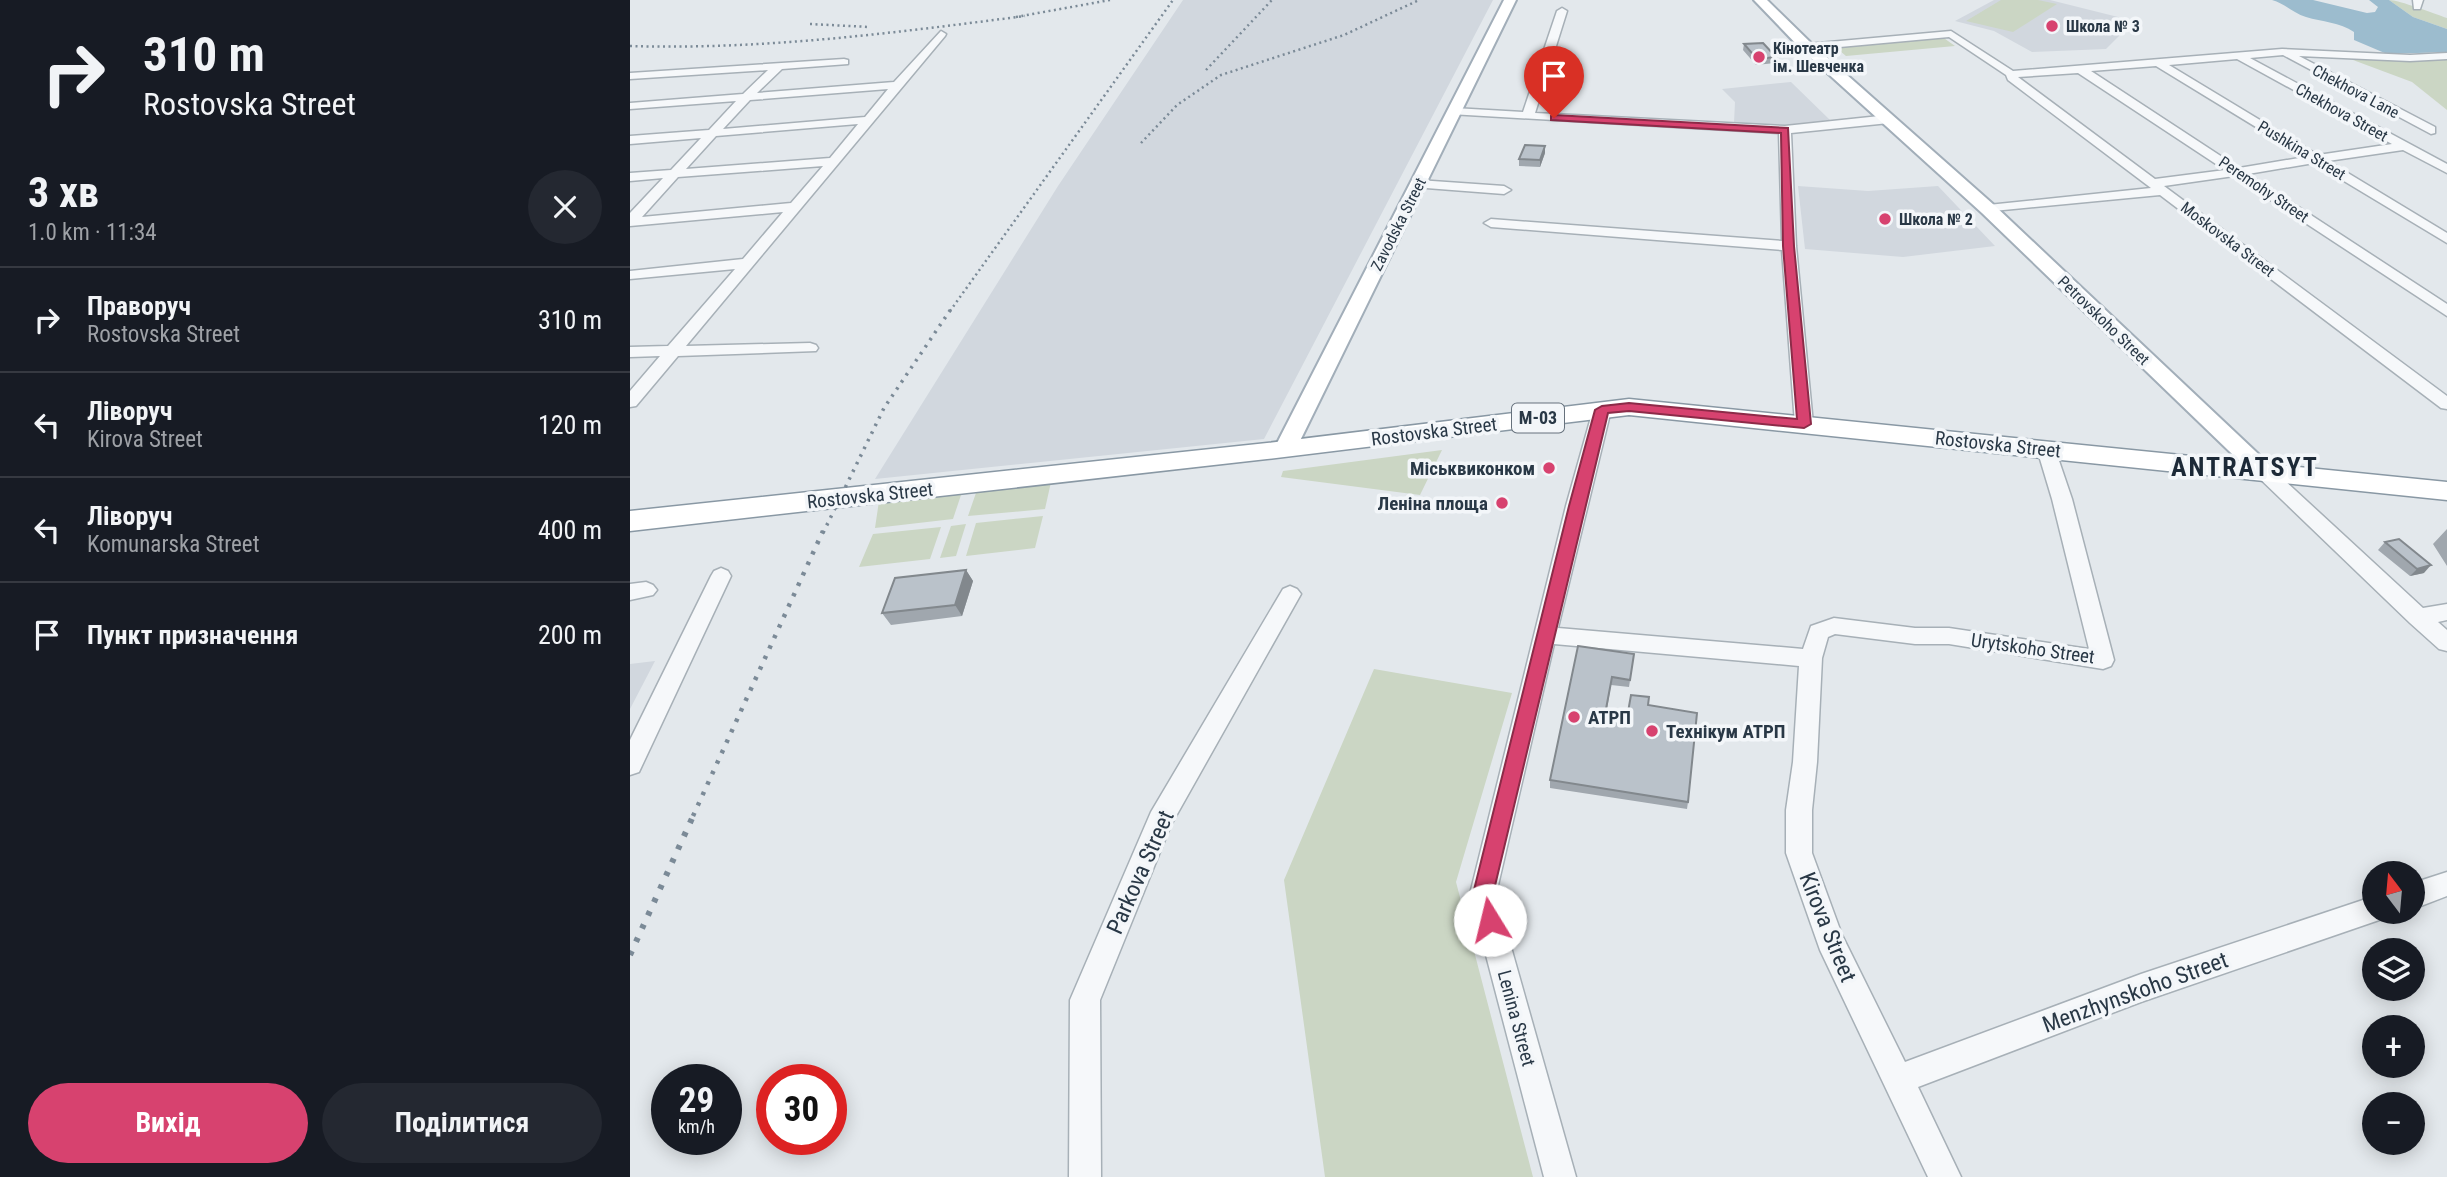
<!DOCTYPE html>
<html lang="uk">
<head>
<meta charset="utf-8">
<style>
	:root { --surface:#171b24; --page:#242831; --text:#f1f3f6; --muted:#9ea1a6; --line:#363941; --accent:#d7426f }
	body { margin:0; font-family:"Roboto Condensed",sans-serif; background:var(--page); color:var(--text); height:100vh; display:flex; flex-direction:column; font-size:26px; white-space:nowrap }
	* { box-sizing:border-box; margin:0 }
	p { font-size:23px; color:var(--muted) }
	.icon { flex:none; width:38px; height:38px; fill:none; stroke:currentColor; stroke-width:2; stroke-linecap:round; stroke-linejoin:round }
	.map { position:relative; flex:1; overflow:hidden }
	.side { display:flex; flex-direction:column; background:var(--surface); width:630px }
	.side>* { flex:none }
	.top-card { background:#171b24; color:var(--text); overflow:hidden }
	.needle { width:46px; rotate:344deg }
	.buttons { position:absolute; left:1732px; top:861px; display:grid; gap:14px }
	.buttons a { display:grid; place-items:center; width:63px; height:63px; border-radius:50%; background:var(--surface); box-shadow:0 4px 18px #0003; font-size:35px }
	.speed { position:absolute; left:21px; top:1064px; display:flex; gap:14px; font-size:35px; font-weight:700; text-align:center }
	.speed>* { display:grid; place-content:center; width:91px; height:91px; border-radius:50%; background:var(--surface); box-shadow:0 4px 18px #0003; line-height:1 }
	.speed small { font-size:18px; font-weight:400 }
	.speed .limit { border:10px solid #d22; background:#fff; color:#111 }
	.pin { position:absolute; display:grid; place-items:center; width:60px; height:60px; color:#fff; margin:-72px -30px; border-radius:50% 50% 50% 0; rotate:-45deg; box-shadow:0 0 7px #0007 }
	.pin .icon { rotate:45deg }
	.me { position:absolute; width:77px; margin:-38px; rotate:351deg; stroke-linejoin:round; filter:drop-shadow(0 0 5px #0008) }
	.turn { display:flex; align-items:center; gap:24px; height:147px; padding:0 28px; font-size:32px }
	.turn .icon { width:91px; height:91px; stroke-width:2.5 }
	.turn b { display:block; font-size:49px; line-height:60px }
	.round { display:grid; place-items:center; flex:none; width:74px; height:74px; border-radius:37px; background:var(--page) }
	.summary { display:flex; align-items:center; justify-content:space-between; height:119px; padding:0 28px }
	h1 { font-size:42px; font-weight:700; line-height:52px }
	.cta { display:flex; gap:14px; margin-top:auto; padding:14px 28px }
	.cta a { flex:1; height:80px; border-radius:42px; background:var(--accent); color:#fff; font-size:28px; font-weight:700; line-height:80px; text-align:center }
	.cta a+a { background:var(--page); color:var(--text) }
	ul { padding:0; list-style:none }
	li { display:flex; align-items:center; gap:21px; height:105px; padding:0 28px; border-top:2px solid var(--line) }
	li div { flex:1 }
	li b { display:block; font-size:26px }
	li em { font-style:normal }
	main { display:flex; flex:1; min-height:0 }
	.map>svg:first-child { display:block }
	.built { fill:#d1d7de }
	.green { fill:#cbd6c4 }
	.water { fill:#9cbcce }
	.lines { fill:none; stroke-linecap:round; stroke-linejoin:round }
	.minor-casing { stroke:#a7b0b7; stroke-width:3 }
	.major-casing { stroke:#a2aeb9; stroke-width:4 }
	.highway-casing { stroke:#8998a4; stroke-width:3 }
	.minor { fill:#f6f8fa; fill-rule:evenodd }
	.major { fill:#fff; fill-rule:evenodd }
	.highway { fill:#fff; fill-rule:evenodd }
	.rail-far3 { stroke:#7b8a97; stroke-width:2.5; stroke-dasharray:2 3.5; stroke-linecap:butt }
	.rail-far2 { stroke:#7b8a97; stroke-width:3.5; stroke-dasharray:2.5 6; stroke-linecap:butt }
	.rail-far1 { stroke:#7b8a97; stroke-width:4.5; stroke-dasharray:3.5 8; stroke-linecap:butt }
	.rail { stroke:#7b8a97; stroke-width:6; stroke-dasharray:4.5 10; stroke-linecap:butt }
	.wall { fill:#a0a7ae }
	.shaded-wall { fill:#82888d }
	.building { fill:#bac2ca; stroke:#82888d; stroke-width:2 }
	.route { fill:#d7426f; stroke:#8c2b48; stroke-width:2 }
	.poi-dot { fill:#d7426f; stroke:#f3f6f9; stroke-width:2.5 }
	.labels { text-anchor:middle; stroke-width:7; stroke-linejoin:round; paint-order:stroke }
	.far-poi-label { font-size:16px; font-weight:bold; fill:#293846; stroke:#f3f6f9; text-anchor:start }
	.far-street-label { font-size:16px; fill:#293846; stroke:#f3f6f9 }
	.shield { fill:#f3f6f9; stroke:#66717c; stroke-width:2 }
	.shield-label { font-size:18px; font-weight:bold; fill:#293846 }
	.street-label { font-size:19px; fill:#293846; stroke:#f3f6f9 }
	.poi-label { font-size:19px; font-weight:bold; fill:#293846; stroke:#f3f6f9; text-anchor:end }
	.near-street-label { font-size:23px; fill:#293846; stroke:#f3f6f9 }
	.district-label { font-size:26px; font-weight:bold; letter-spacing:2px; fill:#1c2937; stroke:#f3f6f9 }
</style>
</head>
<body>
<main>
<section class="side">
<div class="top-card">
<div class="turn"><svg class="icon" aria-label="right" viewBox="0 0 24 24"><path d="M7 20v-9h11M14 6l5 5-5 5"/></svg><div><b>310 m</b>Rostovska Street</div></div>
</div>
<div class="summary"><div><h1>3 хв</h1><p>1.0 km · 11:34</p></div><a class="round"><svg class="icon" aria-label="close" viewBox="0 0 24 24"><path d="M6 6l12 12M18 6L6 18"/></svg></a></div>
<ul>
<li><svg class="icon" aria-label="right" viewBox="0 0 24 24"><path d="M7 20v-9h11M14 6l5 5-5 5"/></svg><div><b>Праворуч</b><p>Rostovska Street</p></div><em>310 m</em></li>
<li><svg class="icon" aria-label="left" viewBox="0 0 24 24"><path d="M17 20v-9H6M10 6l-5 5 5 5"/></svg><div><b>Ліворуч</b><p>Kirova Street</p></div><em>120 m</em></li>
<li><svg class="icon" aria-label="left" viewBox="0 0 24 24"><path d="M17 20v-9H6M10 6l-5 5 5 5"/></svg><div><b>Ліворуч</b><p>Komunarska Street</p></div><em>400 m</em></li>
<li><svg class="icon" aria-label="arrive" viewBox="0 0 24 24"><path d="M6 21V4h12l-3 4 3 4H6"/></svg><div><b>Пункт призначення</b></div><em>200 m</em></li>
</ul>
<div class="cta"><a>Вихід</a><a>Поділитися</a></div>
</section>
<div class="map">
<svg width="1817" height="1177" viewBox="0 0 1817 1177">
	<rect width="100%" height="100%" fill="#e3e8ec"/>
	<path class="built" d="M553,0H863L634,439L245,479L428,186Z
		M1364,0H1420L1504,21L1476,49L1402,52L1364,31L1325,21Z
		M1161,82L1200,120L1156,126L1104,123L1105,102L1092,89Z
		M1168,186L1238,191L1308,186L1365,246L1273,257L1175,249Z
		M25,661L0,709V664Z"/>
	<path class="green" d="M1371,0H1408L1427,4L1383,32L1336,21Z
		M1759,0C1769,0 1805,14 1817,18V29L1783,17Z
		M1311,36L1325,46L1216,56L1204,46Z
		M1715,57L1817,60V110L1782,82Z
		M812,450L790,495L651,477L653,471Z
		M421,482L415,509L338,516L347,490Z
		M332,492L323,519L245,528L249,501Z
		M413,516L405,548L336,556L346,523Z
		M336,524L326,556L310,558L321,526Z
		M311,527L300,559L229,567L243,534Z
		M744,669L882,693L826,882L903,1177H695L654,880Z"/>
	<path class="water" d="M1642,0H1683L1737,13L1745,12L1748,7L1739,0H1759L1783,17L1817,29V52L1757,54L1724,40V32C1710,22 1692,22 1676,17C1663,13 1656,4 1642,0Z"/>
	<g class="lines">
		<g class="minor-casing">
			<path id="minor" d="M1783,0H1793L1790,9H1784Z
				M932,8L937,11L905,113L1155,126L1259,115L1265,119L1259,123L1161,133L1166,246L1183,424L1180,428L1174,430L1165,424L1152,250L861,227L854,223L861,219L1152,241L1149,133L820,114V110L824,108L893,112L927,11Z
				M311,31L316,34L315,36L56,346L180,343L186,345L188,348L186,351L48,356L6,406L0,407V391L30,356L0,357V347L38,346L105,269L0,279V271L113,259L153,212L0,226V213L33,178L0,181V173L41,170L71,138L0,144V136L79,130L106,101L0,109V103L113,94L138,70L0,79V73L214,59L218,60V64L152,69L127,93L264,82ZM258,89L235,117L93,129L120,100ZM228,124L200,158L56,169L86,136ZM193,166L161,203L12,217L48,177Z
				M1321,31L1383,71L1652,49L1780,55L1817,53V59L1780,61L1669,56L1805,127V133L1801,134L1653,55L1620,58L1817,164V173L1773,150L1698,161L1817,233V243L1684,163L1618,174L1817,304V316L1604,176L1534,186L1817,396V409L1811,408L1530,195L1353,212L1351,209L1358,205L1521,188L1378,80L1376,75L1319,37L1177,50L1172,47L1177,44ZM1607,59L1762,144L1688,155L1539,65ZM1526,66L1675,157L1609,168L1461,71ZM1448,73L1595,170L1525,179L1388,77Z
				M788,180L874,186L881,190L874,194L783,187L781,184Z
				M972,405L981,410L928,628L1173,649L1181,626L1204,618L1285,628H1319L1459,649L1422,499L1407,449L1416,443L1425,449L1442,499L1484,660L1481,666L1473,669L1319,644H1285L1205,634L1198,637L1192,658L1187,762L1182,810V853L1212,935L1275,1062L1511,974L1745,896V912H1757L1755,918L1511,1002L1288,1087L1331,1177H1298L1190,950L1156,853V810L1163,762L1169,666L924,644L866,894L946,1177H914L840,894L936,506L963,410Z
				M1633,465L1640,467L1793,608L1817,604V620L1808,622L1817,630V651L1809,649L1780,623L1626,475L1624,471L1626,467Z
				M91,568L98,571L101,576L9,772L0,775V740L81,576L84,571Z
				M16,582L23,585L27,590L23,595L0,600V584Z
				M660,586L667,589L671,594L541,825L470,1000L471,1177H439L440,1000L521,812L653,589Z
				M1817,872V896L1783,909V883Z"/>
		</g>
		<g class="major-casing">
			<path id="major" d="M874,0H886L666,449L663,454L655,456L647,454L644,449Z
				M1124,0H1137L1182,44L1364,205L1641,466L1645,471L1641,476L1633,479L1625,476L1352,213L1172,50Z"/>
		</g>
		<g class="highway-casing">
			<path id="highway" d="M999,399L1817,482V500L999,415L637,459L0,531V511L637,443Z"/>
		</g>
		<use href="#minor" class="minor"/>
		<use href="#major" class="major"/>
		<use href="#highway" class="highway"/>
		<path class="rail-far3" d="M386,17L480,0
			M180,24L239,27
			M0,46C133,50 263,33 395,16
			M576,70L642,0
			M511,143L547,105L591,75L714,35L789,0
			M320,311L543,0"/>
		<path class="rail-far2" d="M193,533L254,408L321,309"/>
		<path class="rail-far1" d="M63,816L193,531"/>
		<path class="rail" d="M0,955L64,814"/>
	</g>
	<path class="wall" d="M1114,44L1146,57L1145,63L1126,65L1113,50Z
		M915,153L910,167L889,166V159Z
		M1817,529V566L1803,544Z
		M1755,542L1794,573L1780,576L1748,550Z
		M336,570L343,581L332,616L261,625L252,613Z
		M948,646L1004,654L999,687L981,685L977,709L998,712L1018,705L1058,802L1057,809L920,788V780Z"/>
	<path class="shaded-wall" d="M915,146V153L910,167V160Z
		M1801,565L1794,573L1780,576L1787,569Z
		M336,570L343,581L332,616L325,605Z"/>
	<path class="building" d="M1133,43L1146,57L1127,59L1114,44Z
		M895,145L915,146L910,160L889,159Z
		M1769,539L1801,565L1787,569L1755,542Z
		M336,570L325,605L252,613L265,578Z
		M948,646L1004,654L1000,680L982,677L976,709L998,712L1001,695L1019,697L1018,705L1067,713L1058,802L920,780Z"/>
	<path class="route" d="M924,115L1158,128L1164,246L1181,424L1174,428L999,411L978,413L863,894L870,920L867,927L860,930L853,927L843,894L939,506L965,410L972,406L999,403L1167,419L1153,246L1151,133L921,120V116Z"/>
	<g class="poi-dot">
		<circle cx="1422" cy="26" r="7"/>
		<circle cx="1129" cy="57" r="7"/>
		<circle cx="1255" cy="219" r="7"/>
		<circle cx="919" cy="468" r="7"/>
		<circle cx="872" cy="503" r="7"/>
		<circle cx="944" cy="717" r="7"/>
		<circle cx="1022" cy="731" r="7"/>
	</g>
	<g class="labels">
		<g class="far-poi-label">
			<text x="1436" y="32">Школа № 3</text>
			<text x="1143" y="54">Кінотеатр<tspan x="1143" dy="18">ім. Шевченка</tspan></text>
			<text x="1269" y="225">Школа № 2</text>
		</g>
		<g class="far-street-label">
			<text transform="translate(1726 91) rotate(28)" y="6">Chekhova Lane</text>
			<text transform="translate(1712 112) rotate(29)" y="6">Chekhova Street</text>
			<text transform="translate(1672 150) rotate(31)" y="6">Pushkina Street</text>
			<text transform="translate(1634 189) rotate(34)" y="6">Peremohy Street</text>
			<text transform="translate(768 224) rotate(-63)" y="6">Zavodska Street</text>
			<text transform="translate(1598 239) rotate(37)" y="6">Moskovska Street</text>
			<text transform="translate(1474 320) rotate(44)" y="6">Petrovskoho Street</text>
		</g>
		<rect class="shield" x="882" y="403.5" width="52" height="29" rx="5"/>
		<g class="shield-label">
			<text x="908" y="424">М-03</text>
		</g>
		<g class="street-label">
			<text transform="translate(804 431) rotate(-7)" y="7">Rostovska Street</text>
			<text transform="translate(1368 444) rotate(6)" y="7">Rostovska Street</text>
			<text transform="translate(240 495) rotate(-6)" y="7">Rostovska Street</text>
			<text transform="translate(1403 648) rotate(8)" y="7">Urytskoho Street</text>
			<text transform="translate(887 1018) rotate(75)" y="7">Lenina Street</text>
		</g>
		<g class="poi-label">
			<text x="905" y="475">Міськвиконком</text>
			<text x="858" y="510">Леніна площа</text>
			<text x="958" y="724" text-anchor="start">АТРП</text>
			<text x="1036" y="738" text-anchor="start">Технікум АТРП</text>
		</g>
		<g class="near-street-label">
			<text transform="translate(510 872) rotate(-66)" y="8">Parkova Street</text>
			<text transform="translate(1198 927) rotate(68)" y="8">Kirova Street</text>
			<text transform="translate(1505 992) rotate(-20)" y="8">Menzhynskoho Street</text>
		</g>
		<g class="district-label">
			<text x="1615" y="476">ANTRATSYT</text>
		</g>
	</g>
</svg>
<div class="buttons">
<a><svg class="needle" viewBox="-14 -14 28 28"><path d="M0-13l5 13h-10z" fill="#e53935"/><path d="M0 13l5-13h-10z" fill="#9ea1a6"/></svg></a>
<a><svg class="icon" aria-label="layers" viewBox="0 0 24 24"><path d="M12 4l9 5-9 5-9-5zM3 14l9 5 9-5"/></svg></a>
<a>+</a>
<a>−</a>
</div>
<div class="speed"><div>29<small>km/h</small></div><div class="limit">30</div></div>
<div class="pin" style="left:924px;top:118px;background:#d93025"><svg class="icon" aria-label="arrive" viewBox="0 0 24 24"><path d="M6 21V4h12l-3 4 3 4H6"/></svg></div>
<svg class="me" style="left:860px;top:920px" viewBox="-20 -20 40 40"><circle r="19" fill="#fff"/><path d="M0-13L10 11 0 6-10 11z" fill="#d7426f"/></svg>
</div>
</main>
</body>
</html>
